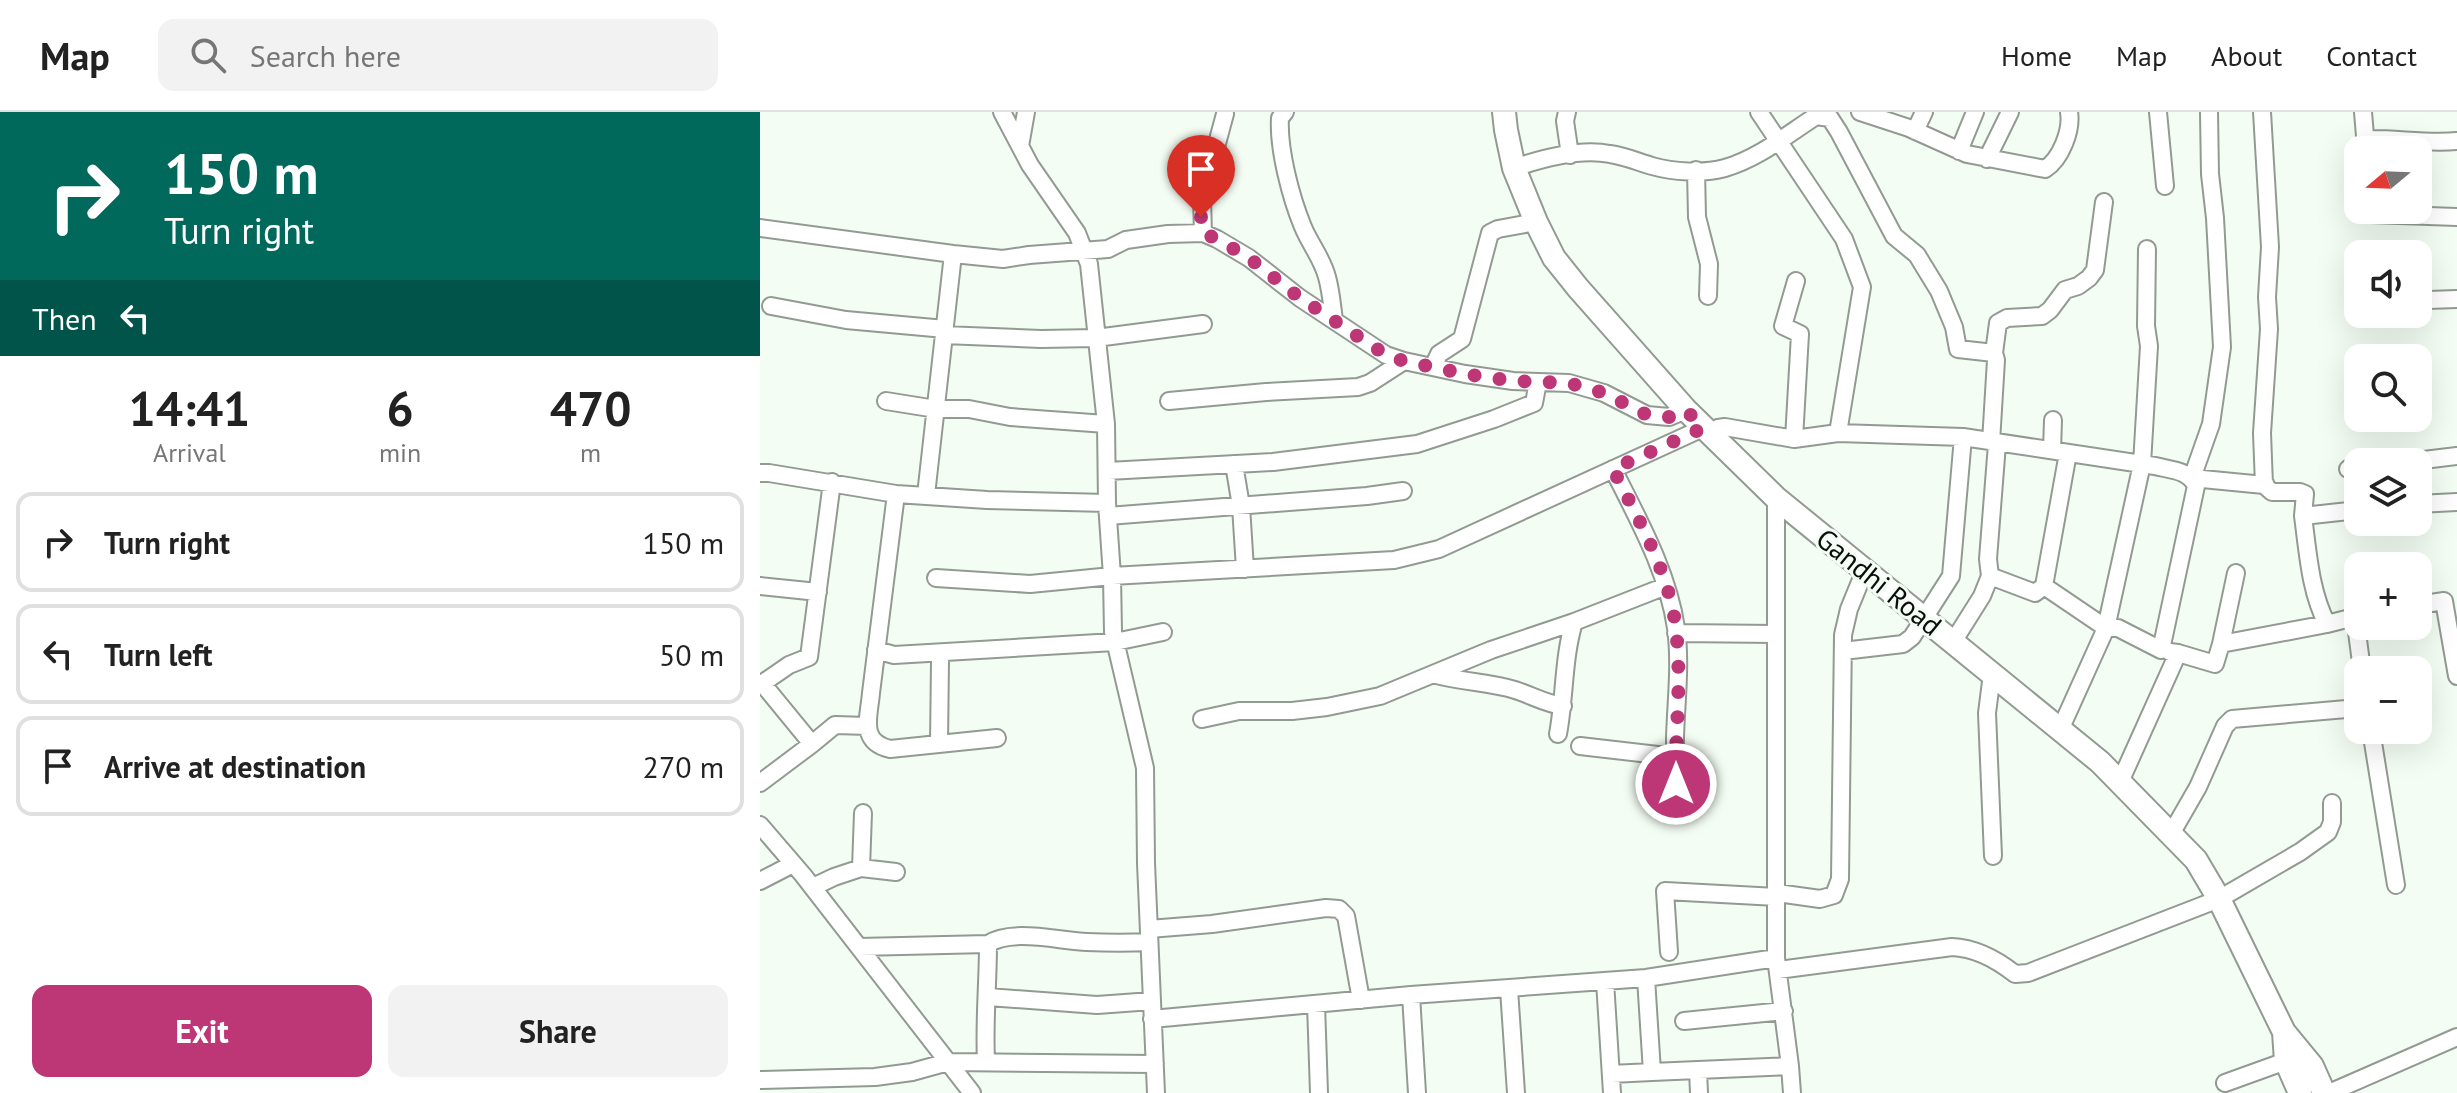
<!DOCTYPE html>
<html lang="en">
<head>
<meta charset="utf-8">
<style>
	:root { --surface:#fff; --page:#f2f2f2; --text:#222; --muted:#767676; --line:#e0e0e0; --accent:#bd3676 }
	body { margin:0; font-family:"PT Sans",sans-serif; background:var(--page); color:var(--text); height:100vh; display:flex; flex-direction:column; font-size:30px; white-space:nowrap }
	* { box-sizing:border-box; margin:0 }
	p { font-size:26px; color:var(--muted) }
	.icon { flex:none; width:44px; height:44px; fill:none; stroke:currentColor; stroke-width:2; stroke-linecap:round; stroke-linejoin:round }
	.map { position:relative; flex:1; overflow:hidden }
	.panel { display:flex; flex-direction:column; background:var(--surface); width:760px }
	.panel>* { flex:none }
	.guide { background:#00695c; color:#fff; overflow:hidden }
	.needle { width:52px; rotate:251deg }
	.controls { position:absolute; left:1584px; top:24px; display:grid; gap:16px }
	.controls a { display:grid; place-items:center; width:88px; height:88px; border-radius:16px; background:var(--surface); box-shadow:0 8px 32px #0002; font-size:40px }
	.pin { position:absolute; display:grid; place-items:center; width:68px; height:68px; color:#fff; margin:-82px -34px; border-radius:50% 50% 50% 0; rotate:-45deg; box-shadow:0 0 8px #0007 }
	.pin .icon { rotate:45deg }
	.me { position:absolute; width:88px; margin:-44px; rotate:0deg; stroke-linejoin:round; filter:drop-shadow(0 0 6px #0008) }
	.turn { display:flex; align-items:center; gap:28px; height:168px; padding:0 32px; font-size:36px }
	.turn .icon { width:104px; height:104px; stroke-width:2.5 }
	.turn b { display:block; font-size:56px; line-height:68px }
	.then { display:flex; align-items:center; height:76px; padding:0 32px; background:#0003; gap:16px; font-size:30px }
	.eta { display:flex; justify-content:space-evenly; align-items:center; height:136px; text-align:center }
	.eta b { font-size:48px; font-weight:600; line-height:56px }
	.button { display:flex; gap:16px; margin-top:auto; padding:16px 32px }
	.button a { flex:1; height:92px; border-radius:16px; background:var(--accent); color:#fff; font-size:32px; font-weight:600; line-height:92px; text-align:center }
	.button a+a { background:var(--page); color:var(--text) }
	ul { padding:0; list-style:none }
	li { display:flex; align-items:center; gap:24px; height:100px; margin:0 16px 12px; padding:0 16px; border:4px solid var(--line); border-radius:16px }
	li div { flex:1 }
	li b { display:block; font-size:30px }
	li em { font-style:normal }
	header { display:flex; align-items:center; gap:48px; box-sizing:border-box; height:112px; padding:0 40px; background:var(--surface); border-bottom:2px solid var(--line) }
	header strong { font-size:38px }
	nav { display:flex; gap:44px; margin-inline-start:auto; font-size:28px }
	.search { width:560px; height:72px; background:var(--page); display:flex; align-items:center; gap:20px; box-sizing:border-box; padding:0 28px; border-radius:16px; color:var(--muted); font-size:30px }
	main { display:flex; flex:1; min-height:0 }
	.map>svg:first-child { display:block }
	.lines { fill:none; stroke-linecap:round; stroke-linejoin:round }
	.minor-casing { stroke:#929a92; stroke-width:20 }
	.major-casing { stroke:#929a92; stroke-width:26 }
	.minor { stroke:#fff; stroke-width:16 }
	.major { stroke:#fff; stroke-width:22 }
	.route { stroke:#bd3676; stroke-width:14; stroke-dasharray:0 25.2 }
	.labels { text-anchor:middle; stroke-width:6; stroke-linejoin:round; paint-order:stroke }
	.street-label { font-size:28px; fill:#0b0d0b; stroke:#f4fdf4 }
</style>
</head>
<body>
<header>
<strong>Map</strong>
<div class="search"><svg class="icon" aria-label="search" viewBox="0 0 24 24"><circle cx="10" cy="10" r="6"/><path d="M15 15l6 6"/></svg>Search here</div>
<nav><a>Home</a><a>Map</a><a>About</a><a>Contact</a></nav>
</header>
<main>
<section class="panel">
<div class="guide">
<div class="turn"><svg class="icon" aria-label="right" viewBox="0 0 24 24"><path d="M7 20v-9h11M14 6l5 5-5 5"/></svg><div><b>150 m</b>Turn right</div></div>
<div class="then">Then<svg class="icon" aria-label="left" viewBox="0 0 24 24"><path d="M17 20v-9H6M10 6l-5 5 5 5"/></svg></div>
</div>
<div class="eta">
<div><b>14:41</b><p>Arrival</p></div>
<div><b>6</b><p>min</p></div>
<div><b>470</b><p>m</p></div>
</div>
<ul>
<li><svg class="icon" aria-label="right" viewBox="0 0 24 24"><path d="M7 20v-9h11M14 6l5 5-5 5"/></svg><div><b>Turn right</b></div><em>150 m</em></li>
<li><svg class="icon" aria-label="left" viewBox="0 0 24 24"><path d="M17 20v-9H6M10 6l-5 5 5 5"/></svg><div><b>Turn left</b></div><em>50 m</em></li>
<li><svg class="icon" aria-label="arrive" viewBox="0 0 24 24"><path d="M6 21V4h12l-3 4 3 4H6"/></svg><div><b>Arrive at destination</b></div><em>270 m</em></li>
</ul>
<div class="button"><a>Exit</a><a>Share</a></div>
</section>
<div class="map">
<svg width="1697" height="981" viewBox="0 0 1697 981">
	<rect width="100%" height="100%" fill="#f4fdf4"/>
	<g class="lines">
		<g class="minor-casing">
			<path id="minor" d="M242,0L270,53L317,121L329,152L346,312L347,391L352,464L353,520L385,656L386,751L396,981
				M525,0L520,6C518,37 531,86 543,115C550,132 562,146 567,165C571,179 572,194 574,208
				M807,0L805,9L810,43
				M999,0L1084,127L1102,175L1078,321
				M1100,0L1149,16L1207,42L1285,57C1301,47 1312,18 1309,0
				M1398,0L1405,74
				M1449,0L1450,62L1455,106L1462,235L1451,312L1432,366L1504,373L1505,371
				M1502,0L1510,135L1507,185L1509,217L1502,321L1504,373L1512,380H1540L1545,382L1543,404
				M1603,0L1606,36
				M465,2L442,87L443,121L457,127L489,146L540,186L626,243L644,249L705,262L753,269L809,271L844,281L887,303L909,305L926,298
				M1056,4L1070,6L1079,20L1134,124L1157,143L1179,179L1194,215L1198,237L1234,241L1236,248L1231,330
				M1155,19L1164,0
				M1605,27C1636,26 1666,32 1697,29
				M260,34L266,0
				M1199,39L1215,0
				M1227,47L1250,0
				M754,56C783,46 820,36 850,42C865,44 878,50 892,54C913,60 943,62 965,56C996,47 1023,26 1050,8L1056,4L1055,0
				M936,58L937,105L949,152L948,184
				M1611,98V102L1697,105
				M0,116L193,142
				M1036,169L1023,214L1040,222L1034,327L1078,321L1203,325L1191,464L1152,525L1143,532L1083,539
				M1658,184L1668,188L1697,187
				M11,194L86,208L185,217
				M184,223L281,227L336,226L443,212
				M1234,241L1238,211L1247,206L1282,204L1290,198L1305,178L1318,174L1329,166L1335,158L1344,90
				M673,255L679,242L702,227L730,121L738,117L776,110
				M126,289L176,297H209L250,305L346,312
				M409,289L506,280L598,275L610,271L644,249
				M949,322L958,316L965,315L1034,327
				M1203,325L1395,354C1411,358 1429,358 1436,374L1401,538L1358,516H1346L1300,618
				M1292,338L1293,308
				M1647,350L1697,344
				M474,352L481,394L485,457
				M853,357C878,407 908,460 916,516C921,552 916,590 915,626C915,651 916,675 916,700
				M1588,357L1598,356
				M348,359L513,350L657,332L734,307L774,291L778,270
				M0,361H9L136,382L227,388L347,391
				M136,382L111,581C109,605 99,630 130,637L237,626
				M166,383L193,142L243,147L269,143L348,137L366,128L408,122L443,121
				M1016,386V846L1030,954L1032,981
				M1658,392L1697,390
				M1598,398L1543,404C1548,441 1550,479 1567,512L1598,504
				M348,404L607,384L643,379
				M1230,464L1228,447L1237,332
				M176,466L270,472L352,464L634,448L679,437L943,316
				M0,474L58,480
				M1284,474L1346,516L1382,352L1389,234L1386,214L1387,137
				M1658,493L1684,489L1697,564
				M1595,505L1602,558
				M916,521L1016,522
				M1193,530L1222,484L1230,464L1275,481L1284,474L1308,341
				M1461,532L1476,461
				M116,538L134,543L355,530L403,520
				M1418,541L1455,552L1461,532L1567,512
				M673,562C700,570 730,570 755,578C771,583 786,592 803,594
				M1232,562L1227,601L1233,744
				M0,573L29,553L49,545L72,370
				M442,607L479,599H532L567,595L620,584L731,538L814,510L906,474
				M1611,618L1636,773
				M798,622C805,585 803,546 814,510
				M52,632L75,613L108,614
				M179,632L180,549
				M820,634L915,645
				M1360,670L1418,541L1410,540
				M0,671L52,632L2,571
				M0,713L43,763L212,981
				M1411,722L1438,675L1465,614L1472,607L1598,596
				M101,756L136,760
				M0,769L33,752
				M53,775L74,765L101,756L103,701
				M1017,781L1060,787L1074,783L1080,767L1083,523L1089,497L1105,458
				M389,817L452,812L566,796L579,797L586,804L601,888
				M228,832C251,816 300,829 327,830C348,831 369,831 389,830
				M99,835L228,832C228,871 224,910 226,949
				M909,840L905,779L1017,785
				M1018,858L1192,835C1216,836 1236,847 1255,862L1268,861L1459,787L1540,740L1568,720L1572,710V691
				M886,866L892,960L938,958L939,981
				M845,869L852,981
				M749,877L756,981
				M651,883L657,981
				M228,885L337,893L392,889
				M556,892L559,981
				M392,907L651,883L886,866L1016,846
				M924,909L1024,899
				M938,958L1030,954
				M851,962L892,960
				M0,968L115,965L152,960L188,950L395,952
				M1465,971L1526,949
				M1569,981L1697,925"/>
		</g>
		<g class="major-casing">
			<path id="major" d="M744,0L746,18L754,56L776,110L794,146L818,176L926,298L1016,386L1340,650L1436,748L1459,787L1524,920L1552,954L1564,981
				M1524,920L1526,949L1540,981"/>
		</g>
		<use href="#minor" class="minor"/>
		<use href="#major" class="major"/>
	</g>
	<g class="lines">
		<path class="route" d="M441,105L443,121L457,127L489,146L540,186L626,243L644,249L705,262L753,269L809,271L844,281L887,303L909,305L926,298L943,316L853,357C878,407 910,461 916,518C922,569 915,621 916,672"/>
	</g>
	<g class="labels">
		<g class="street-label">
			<text transform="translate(1119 470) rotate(39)" y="10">Gandhi Road</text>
		</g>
	</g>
</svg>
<div class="controls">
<a><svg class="needle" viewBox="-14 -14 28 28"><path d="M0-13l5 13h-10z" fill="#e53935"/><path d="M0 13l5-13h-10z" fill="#767676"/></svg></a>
<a><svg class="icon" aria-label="sound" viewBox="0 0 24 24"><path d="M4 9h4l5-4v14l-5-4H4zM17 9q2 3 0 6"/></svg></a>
<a><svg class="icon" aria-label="search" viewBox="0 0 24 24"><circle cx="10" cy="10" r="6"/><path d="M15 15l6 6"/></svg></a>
<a><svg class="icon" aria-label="layers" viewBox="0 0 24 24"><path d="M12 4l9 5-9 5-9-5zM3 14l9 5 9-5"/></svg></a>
<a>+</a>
<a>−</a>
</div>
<div class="pin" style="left:441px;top:105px;background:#d93025"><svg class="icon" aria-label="arrive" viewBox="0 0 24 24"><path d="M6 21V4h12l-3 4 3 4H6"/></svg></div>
<svg class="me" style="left:916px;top:672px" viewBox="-20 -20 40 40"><circle r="17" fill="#bd3676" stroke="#fff" stroke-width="3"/><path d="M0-11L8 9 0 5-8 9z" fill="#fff"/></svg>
</div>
</main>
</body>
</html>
